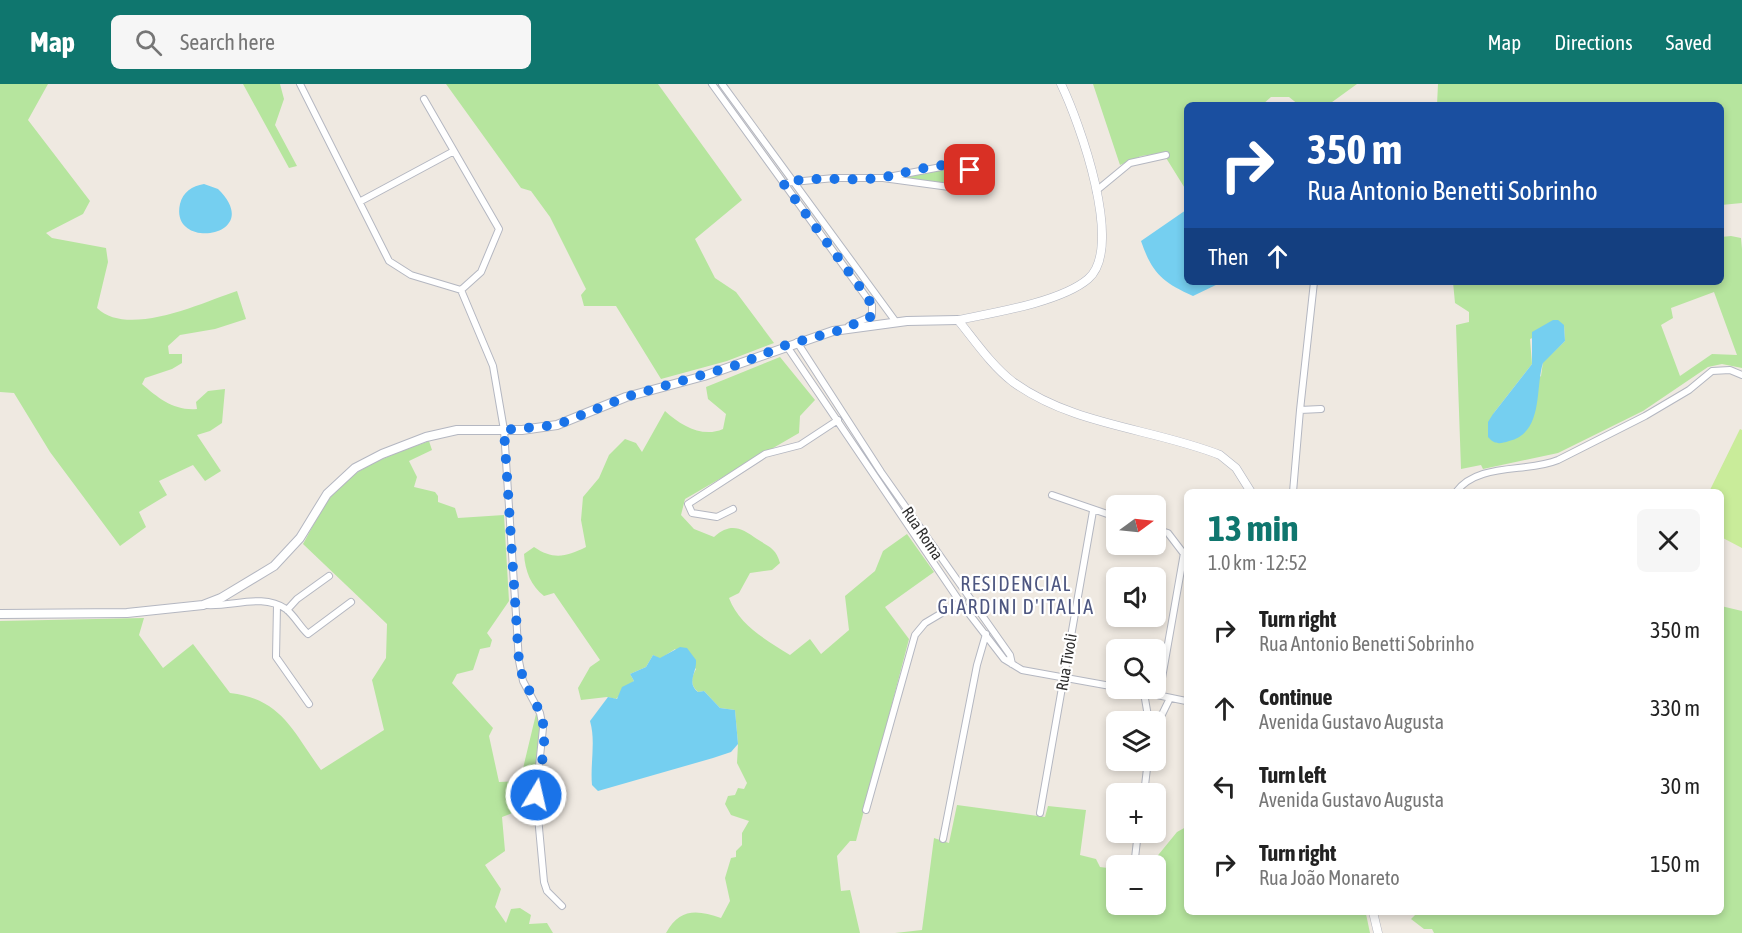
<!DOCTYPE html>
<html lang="en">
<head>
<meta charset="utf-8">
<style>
	:root { --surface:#fff; --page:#f6f6f6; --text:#222; --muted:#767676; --accent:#0f766e }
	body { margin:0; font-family:"Asap Condensed",sans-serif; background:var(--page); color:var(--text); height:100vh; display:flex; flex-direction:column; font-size:22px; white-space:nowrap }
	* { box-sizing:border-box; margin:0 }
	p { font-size:20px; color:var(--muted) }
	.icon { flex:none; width:33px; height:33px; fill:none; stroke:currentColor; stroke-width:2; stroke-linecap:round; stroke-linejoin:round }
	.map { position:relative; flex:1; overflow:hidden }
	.side { position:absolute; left:1184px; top:405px; width:540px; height:426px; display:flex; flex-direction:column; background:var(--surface); border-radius:9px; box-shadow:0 3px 9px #0003 }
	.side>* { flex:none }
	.guide { position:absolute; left:1184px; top:18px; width:540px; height:183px; border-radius:9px; box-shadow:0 3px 9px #0003; background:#1a4fa0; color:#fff; overflow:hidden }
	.needle { width:39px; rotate:75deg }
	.controls { position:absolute; left:1106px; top:411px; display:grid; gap:12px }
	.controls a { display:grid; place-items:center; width:60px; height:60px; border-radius:9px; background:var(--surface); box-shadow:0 3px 9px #0003; font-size:30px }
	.pin { position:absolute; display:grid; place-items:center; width:51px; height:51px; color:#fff; margin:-26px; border-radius:12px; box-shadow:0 3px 9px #0006 }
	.me { position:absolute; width:66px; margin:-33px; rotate:9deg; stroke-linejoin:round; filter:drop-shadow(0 0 4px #0008) }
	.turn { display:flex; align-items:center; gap:21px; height:126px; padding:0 24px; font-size:27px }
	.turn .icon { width:78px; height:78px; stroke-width:2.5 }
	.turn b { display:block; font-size:42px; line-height:51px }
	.then { display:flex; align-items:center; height:57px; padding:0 24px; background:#0003; gap:12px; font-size:22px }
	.round { display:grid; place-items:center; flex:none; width:63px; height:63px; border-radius:9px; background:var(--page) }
	.overview { display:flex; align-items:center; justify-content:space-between; height:102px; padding:0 24px }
	h1 { font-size:36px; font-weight:700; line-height:45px; color:var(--accent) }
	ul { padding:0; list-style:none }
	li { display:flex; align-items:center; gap:18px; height:78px; padding:0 24px }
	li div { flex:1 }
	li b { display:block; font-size:22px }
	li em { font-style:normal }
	header { display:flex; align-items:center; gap:36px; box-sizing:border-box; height:84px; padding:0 30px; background:var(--accent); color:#fff }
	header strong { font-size:28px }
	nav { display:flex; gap:33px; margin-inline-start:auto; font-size:21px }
	.search { width:420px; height:54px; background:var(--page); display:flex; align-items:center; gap:15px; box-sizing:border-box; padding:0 21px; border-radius:9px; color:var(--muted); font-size:22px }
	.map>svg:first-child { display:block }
	.green { fill:#b6e59e; fill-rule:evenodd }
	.pitch { fill:#c9ec9a }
	.water { fill:#75cff0 }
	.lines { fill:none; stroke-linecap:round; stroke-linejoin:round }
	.minor-casing { stroke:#b4b7c1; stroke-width:8 }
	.tertiary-casing { stroke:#b4b7c1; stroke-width:9 }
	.secondary-casing { stroke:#b4b7c1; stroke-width:10 }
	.minor { stroke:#fff; stroke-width:6 }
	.tertiary { stroke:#fff; stroke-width:8 }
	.secondary { stroke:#fff; stroke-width:8 }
	.route { stroke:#1a73e8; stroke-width:10; stroke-dasharray:0 18 }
	.labels { text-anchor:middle; stroke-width:4.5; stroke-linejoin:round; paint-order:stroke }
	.street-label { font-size:16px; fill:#2e2e2e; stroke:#fff }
	.quarter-label { font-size:20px; letter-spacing:1.5px; fill:#4d5680; stroke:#fff }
</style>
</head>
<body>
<header>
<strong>Map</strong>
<div class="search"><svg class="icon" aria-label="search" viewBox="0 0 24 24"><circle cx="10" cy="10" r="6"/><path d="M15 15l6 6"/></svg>Search here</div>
<nav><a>Map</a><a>Directions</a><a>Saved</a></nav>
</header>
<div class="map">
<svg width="1742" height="849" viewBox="0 0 1742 849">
	<rect width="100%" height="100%" fill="#efe9e1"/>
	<path class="green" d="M0,0H48L28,36L90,117L83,130L46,149L52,154L106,164L108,178L97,224C128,254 201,219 237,207L246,235L215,245L180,251L168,262L169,270H182V279L172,285L145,294L142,300C158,314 174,327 197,325L196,318L208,307L225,305L222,339L210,347L197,351L221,387L205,397L193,381L159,397L167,411L139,428L146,443L120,462L50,368L14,309L0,308Z
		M243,0H280L284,15L275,41L297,82L289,84Z
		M446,0H658L742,116L695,155L715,194L736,208L774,259L727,277L661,295L616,222H584L581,211L586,205L550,133L531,107L521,104Z
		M1093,0H1357L1328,21H1299L1289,13H1271L1262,21H1186V106L1163,69L1141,72L1120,81Z
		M1438,0H1742V119L1721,121L1720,21H1437Z
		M957,83L964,84L968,89L965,102L896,94Z
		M1731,152L1741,154L1742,165V284L1722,280L1708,283L1643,327L1558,369L1483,385L1481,381L1461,385L1456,241L1469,238V228L1455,219L1453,198H1720L1721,153ZM1714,208L1737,271L1712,270L1680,292L1661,241L1673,234L1671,224ZM1564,241L1565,257L1543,278L1541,292L1493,330L1532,280L1530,255Z
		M780,273L815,316L800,332L799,349L685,415L681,431L694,445L714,453C731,438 741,444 757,455C769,463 776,464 780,479L772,486L750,489L739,509L729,514C739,541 766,556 790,571L810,555L821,570L849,546L845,512L875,487L883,467L907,450L934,488L885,523L909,555L856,757H850L837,772L841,807L850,806L860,849H666C680,824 697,826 721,834L730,817L725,794L731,774L736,773V767L742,761V749L749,737L731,731L725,720L728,712L735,711L738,704L744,705L747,699L737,679L738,660L735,626L720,624L704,607L698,608C690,601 691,594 696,585L675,565L660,575L653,571L646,583L630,590L634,597L616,615L607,613L581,616L578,604L590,583L600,576L554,509L544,512C531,502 525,487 524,470L534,463C553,476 566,473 586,463L581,436L583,413L599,394L609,371L625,355L636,359L642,368L665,327C681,342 703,354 723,345L726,330L708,315L706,303Z
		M429,357L432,366L409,377L417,393L414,403L435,408L438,412V418L455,424L458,434L504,431L509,517L487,549L492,556L490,563L480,565L473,586L457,590L452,599L493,644L489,652L499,698L520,697L536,630L541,637L534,706L520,726L502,733L505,767L485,781L501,805L495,823L506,839L511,825L520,824L531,831L529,840L547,839L553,849H0V537L144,534L139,551L163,584L193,560L230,609C282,615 293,648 321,686L384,646L372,596L386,574L387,540L303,460C312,444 320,426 332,411C356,381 395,370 429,357Z
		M1721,522L1742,527V849H1434L1432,845H1424L1411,835L1418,828H1720Z
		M957,721L1045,733L1048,722L1086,726L1080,771L1096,775L1100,783L1116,785V820H1155V782L1150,781L1177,748L1186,743V828H1358L1366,830L1370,849H895L922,846L934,754L949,759Z"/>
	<path class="pitch" d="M1740,345L1742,346V464L1721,453L1720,408H1709Z"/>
	<path class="water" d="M204,100L218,105C267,153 169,168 180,120C183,108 192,102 204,100Z
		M1186,126V198L1220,199L1193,212C1162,198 1152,189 1141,157Z
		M1553,236H1558L1564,241L1565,257L1543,279C1535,303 1544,349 1509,357C1500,360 1495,361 1488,353V338L1493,330L1532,280V248Z
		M680,563L687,564L696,576C697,589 686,598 698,608L704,607L720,624L735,626L738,660L731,668L713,674L598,707L592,701C590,680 596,657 590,637L608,613L617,615L622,603L634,597L630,590L646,583L653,571L660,574Z"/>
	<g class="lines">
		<g class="minor-casing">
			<path id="minor" d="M300,0L389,177L411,191L461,206L481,188L499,145L424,15
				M712,0L872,221V232L849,242
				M722,0L896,238
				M783,99L834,94H883L957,80L965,82L972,90L971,101L964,105L883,94
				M1096,107L1130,79L1166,71
				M361,117L454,67
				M461,206L493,282L504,346L519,577L523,597L540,629L543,644L536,711L544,798L547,807L562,822
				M797,258L881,388L1010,571L1012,580
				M786,261L960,518L1004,575L1022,586L1116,603
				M1300,326L1314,198
				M1293,408L1300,326L1321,325
				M1456,408C1478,378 1527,389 1558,376L1645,332L1689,306L1712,287L1730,286L1742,291
				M1052,411L1116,433
				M733,425L717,433L692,429L688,420L765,370L800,361L838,336
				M1155,445L1168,449L1184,470
				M206,521C233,523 262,509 286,525C295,532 300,543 308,550L351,518
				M277,521L276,573L309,620
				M287,526L297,515L329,492
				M1123,604L1186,617
				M1144,609L1149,638
				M1159,611L1184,469
				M1155,645L1170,614
				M1144,710L1148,676
				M866,726L915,551L925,539L962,517
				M1040,729L1093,427
				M943,755L977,581L986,550
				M1135,774L1138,748"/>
		</g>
		<g class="tertiary-casing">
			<path id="tertiary" d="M1061,0C1079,37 1125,164 1088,195C1061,218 993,229 958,236C975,257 992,282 1013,298C1074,342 1152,344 1220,371L1236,384L1251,408
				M1373,828L1378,849"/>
		</g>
		<g class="secondary-casing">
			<path id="secondary" d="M0,530L127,529L203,521L221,514L274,482L300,454L327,410L355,384L382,370L426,353L457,346H522L557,341L626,313L704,292L833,247L907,237L958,236"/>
		</g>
		<use href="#minor" class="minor"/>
		<use href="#tertiary" class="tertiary"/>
		<use href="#secondary" class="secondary"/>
	</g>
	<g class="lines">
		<path class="route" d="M536,711C540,688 548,657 542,635C536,615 522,599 519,578L504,346L557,341L626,313L737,281L786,261L841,246L872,232V221L865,210L783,99C818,90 855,100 890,92C908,88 957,73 970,86"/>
	</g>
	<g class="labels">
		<g class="street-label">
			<text transform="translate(923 449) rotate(56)" y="6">Rua Roma</text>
			<text transform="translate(1066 578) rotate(-80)" y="6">Rua Tivoli</text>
		</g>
		<g class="quarter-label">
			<text x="1016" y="507">RESIDENCIAL<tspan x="1016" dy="23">GIARDINI D'ITALIA</tspan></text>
		</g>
	</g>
</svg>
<div class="controls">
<a><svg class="needle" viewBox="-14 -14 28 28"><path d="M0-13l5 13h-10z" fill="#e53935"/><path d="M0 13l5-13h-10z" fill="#767676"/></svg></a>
<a><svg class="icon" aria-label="sound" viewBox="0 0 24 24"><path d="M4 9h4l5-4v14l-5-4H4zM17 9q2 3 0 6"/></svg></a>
<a><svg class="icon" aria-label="search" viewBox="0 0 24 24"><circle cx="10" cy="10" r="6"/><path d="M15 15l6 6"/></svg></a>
<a><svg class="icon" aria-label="layers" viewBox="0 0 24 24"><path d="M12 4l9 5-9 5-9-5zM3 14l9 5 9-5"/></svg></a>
<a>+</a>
<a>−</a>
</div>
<div class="pin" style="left:970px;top:86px;background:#d93025"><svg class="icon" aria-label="arrive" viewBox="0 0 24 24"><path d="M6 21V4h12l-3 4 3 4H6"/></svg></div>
<svg class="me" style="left:536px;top:711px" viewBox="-20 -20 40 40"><circle r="17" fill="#1a73e8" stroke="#fff" stroke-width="3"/><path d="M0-11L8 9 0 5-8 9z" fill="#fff"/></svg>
<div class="guide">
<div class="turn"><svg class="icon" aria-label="right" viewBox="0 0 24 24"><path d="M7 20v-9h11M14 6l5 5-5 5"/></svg><div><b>350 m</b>Rua Antonio Benetti Sobrinho</div></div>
<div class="then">Then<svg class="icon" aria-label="ahead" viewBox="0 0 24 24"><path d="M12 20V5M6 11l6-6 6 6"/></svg></div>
</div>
<section class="side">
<div class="overview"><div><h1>13 min</h1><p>1.0 km · 12:52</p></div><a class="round"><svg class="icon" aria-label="close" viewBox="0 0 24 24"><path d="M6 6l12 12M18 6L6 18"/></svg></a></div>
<ul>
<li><svg class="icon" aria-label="right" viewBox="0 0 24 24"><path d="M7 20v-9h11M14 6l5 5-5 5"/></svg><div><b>Turn right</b><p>Rua Antonio Benetti Sobrinho</p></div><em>350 m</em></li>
<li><svg class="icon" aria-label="ahead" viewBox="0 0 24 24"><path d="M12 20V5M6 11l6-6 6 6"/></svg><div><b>Continue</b><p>Avenida Gustavo Augusta</p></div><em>330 m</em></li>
<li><svg class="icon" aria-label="left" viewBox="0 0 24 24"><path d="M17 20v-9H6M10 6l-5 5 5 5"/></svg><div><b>Turn left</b><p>Avenida Gustavo Augusta</p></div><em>30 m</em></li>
<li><svg class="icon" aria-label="right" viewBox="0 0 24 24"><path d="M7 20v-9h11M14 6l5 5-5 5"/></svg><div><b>Turn right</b><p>Rua João Monareto</p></div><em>150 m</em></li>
</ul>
</section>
</div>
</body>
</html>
